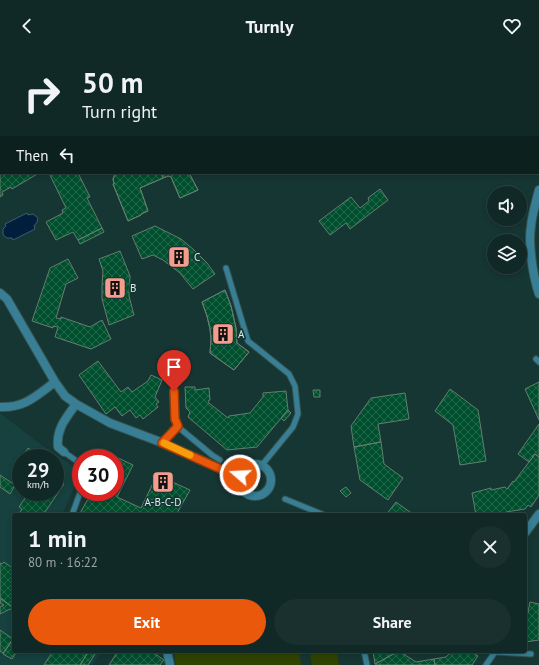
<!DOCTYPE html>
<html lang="en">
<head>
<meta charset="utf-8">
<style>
	:root { --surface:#102826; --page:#19302e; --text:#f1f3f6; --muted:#9ca6a7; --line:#304443; --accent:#ea580c }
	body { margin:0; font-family:"PT Sans",sans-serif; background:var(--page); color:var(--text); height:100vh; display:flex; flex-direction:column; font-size:15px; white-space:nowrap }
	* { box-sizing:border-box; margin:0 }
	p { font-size:13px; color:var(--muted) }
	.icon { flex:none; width:22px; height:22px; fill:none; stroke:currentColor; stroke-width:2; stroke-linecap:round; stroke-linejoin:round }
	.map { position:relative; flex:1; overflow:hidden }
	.drawer { position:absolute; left:12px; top:461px; width:515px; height:140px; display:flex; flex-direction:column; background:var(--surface); border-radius:4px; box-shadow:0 2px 6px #0003,0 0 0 1px var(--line) }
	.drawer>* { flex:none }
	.hud { position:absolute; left:0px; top:0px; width:539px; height:122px; box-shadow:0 2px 6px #0003,0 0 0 1px var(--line); background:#102826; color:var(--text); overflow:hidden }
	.controls { position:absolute; left:487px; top:134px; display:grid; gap:8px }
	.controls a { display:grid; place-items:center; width:40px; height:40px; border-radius:50%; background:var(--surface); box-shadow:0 2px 6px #0003,0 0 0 1px var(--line); font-size:20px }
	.speed { position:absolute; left:12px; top:397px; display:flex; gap:8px; font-size:20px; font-weight:700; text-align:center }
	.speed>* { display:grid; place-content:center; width:52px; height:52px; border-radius:50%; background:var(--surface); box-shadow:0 2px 6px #0003,0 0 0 1px var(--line); line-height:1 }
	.speed small { font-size:10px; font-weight:400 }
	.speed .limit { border:6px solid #d22; background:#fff; color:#111 }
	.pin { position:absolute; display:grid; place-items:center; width:34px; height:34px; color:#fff; margin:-41px -17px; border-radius:50% 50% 50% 0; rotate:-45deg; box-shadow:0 0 4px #0007 }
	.pin .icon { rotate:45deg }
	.me { position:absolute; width:44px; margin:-22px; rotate:289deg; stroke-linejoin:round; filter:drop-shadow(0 0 3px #0008) }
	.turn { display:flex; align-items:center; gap:14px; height:84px; padding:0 16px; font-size:18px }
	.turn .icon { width:52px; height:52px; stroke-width:2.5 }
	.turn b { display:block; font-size:28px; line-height:34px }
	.then { display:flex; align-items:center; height:38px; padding:0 16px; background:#0003; gap:8px; font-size:15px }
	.round { display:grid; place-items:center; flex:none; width:42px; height:42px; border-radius:21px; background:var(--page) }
	.headline { display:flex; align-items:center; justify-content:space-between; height:68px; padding:0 16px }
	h1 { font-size:24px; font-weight:700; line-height:30px }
	.button { display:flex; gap:8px; margin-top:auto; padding:8px 16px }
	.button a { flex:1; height:46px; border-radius:24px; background:var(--accent); color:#fff; font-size:16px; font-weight:700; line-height:46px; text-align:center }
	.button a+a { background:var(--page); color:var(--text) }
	header { display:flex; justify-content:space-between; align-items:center; height:52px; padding:0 16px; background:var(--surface); font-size:18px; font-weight:700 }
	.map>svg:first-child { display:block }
	.built { fill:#16413e; fill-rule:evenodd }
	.park { fill:url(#park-dots) }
	.garden { fill:#304400 }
	.water { fill:#011e3c; stroke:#425c70 }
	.building { fill:url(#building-cross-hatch); stroke:#657e6e }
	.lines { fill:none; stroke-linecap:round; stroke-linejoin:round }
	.lane-casing { stroke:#355350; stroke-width:7 }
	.street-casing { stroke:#355350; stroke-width:10 }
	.lane { stroke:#387f95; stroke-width:5 }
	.street { stroke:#387f95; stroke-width:8 }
	.route-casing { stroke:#983908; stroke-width:10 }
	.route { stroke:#ea580c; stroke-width:7 }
	.slow { stroke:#f59e0b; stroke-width:7 }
	.labels { text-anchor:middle; stroke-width:3.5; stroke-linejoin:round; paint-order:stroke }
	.poi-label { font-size:11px; fill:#daebe9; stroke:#163633; text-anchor:start }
</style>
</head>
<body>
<header><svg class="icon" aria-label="back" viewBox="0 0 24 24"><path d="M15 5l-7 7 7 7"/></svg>Turnly<svg class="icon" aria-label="heart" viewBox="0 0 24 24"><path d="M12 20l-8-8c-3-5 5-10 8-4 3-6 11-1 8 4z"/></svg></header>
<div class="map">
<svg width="539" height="613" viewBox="0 0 539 613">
	<defs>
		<pattern id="park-dots" width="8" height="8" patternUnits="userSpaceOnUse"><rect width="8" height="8" fill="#304400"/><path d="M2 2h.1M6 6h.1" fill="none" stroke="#4d5f25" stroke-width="1.8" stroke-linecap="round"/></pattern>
		<pattern id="building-cross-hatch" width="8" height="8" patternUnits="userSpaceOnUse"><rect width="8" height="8" fill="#004f2e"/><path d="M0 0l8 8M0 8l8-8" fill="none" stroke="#25684c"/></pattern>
	</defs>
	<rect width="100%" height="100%" fill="#163633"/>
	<path class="built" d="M0,361L36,389L81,420L62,463H14V599H102L92,613H0ZM21,406H55V440H21Z"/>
	<path class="park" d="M0,0H297L1,1L0,98Z"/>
	<path class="garden" d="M174,599H299L301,613H176Z
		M332,599H337L339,613H312L310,603Z"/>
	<path class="water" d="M27,161L28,163L33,162L38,166L37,170L34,174L35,177L13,188L12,186H7L3,183V177L6,174L5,172Z"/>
	<path class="building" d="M0,113H1V121H39L12,137L11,135L2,140L3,143L0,145Z
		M49,121H78L90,145L87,146L102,176L78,188L73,180L56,188L46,170L63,161L62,158L66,156Z
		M117,121H189L198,138L180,146L171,125L168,124L140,136L148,159L141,162V163L128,169L113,132H114L113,127L115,122Z
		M117,121H161L163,126L140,136L148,159L141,162V163L128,169L113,132H114L113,127L115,122Z
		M161,121H189L198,138L180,146L171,125L168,124L163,126Z
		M380,137L388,148L350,177L346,171L330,183L319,169L351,145L360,156L369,149L368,146Z
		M155,174L181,187L194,198L207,211L215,222L193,237L180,221L163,208L153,203L142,207L132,184Z
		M102,176L104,180L80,192L78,188Z
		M120,199L130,224L129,244L134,263L109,273L102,247V233L103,219L99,207Z
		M68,207L78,226L66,232L56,266L61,267V265L90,275L102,268L111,287L91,297L55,285L58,275L53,274V276L32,269L50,216Z
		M225,238L231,254L236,276L237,291L249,300L234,318L210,301L211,287L210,277L207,264L202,250Z
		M225,238L231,254L236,276L237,291L249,300L234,318L210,301L211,287L210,277L207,264L202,250Z
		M98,309L121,340L128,335L132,340L148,329L151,323L162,328L155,345L159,350L156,352L158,355L143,367L140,363L136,366L130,358L122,364L115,355L106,362L79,323Z
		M539,330V368L525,337Z
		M185,335H195V338L209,336L210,348L208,349L209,351L228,366L229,364L250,361L263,345V341L286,339L288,358L257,395L227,398L188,365L190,360L186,356Z
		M450,337L478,358L486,409L460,413L453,373L435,359Z
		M313,338H320V345H314Z
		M405,341L409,367L378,372L381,390L354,395L351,374L371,346Z
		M288,358L291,361L284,369L281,366Z
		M539,372V405L535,402L529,410L518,402Z
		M381,390L384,412L403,426L388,448L360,428L354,395Z
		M28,396L37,402L34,406H22Z
		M535,402L539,405V443L531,455L528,453L525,457L506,460V463H476L472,441L491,436V438L505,435L507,437L513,429L514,430Z
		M112,403L133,413L117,445L141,456L157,423L190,438L176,463H79L92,440H115V406H110Z
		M21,407V425L13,420Z
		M0,423L15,433L10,442L0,435Z
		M55,426L64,432L43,463H18L22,457L19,455L29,440H55Z
		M346,435L351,441L346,445L340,439Z
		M396,450L414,463H386Z
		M4,510L14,517L13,519L14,520V556L0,546V511L2,512Z
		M1,547L14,556V560L10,557L0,562V555L4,553L0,551Z
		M530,550L539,552V588L525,590V565H527Z
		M0,578L13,587L3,601L0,599Z
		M14,586V599H17L12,607L3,602Z
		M53,599H89L80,613H44Z
		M89,599H97L88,613H80Z
		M118,599H151L164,608L160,613H109Z
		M373,599H399L375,612Z
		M399,599L416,610L434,607L435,613H377L375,612Z
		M452,599H471L478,604L472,613H435L434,607L446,605Z"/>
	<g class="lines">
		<g class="lane-casing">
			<path id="lane" d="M226,216L248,289L289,322L295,334L298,362L293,375L262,413
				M536,307L539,310
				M177,374L212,403L220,408
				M163,391L177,374L175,367L174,339
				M64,400L81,412
				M285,447L324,463
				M72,463L81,438
				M364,599L367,613
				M486,613L495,600L531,602"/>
		</g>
		<g class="street-casing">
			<path id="street" d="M539,138C536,150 532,162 531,174C528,193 533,224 539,242
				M0,241L7,247L55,330L65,344L76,352L110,371L163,391L232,422L240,423
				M0,355C25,356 36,344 55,330
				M64,400L58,395C56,377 66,366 76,352
				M239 428a16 16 0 1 1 32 0a16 16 0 1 1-32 0Z
				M525,481L539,462
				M167,599L170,613"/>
		</g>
		<use href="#lane" class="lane"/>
		<use href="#street" class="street"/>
	</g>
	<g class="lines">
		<g class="route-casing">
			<path id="route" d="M174,339L175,367L178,374L162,391L232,422L240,423"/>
		</g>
		<use href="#route" class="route"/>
		<path class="slow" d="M164,391L190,403"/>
	</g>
	<defs>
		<g id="building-square" transform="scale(1.15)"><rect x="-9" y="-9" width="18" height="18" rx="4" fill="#f49d8c" stroke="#163633"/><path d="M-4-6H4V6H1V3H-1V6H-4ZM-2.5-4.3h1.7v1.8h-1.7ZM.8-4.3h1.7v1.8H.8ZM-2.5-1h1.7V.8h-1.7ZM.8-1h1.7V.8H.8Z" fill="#111"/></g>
	</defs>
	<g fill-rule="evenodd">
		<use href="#building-square" x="179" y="205"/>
		<use href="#building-square" x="115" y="236"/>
		<use href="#building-square" x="223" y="282"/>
		<use href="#building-square" x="163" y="430"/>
	</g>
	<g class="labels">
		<g class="poi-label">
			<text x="194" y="209">C</text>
			<text x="130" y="240">B</text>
			<text x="238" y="286">A</text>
			<text x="163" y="454" text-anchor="middle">A-B-C-D</text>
		</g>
	</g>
</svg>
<div class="controls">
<a><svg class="icon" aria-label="sound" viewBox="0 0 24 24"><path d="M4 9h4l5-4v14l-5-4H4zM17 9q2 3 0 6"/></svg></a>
<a><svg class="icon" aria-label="layers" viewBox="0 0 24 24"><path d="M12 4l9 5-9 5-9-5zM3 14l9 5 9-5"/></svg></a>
</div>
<div class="speed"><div>29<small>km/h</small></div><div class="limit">30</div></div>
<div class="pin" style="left:174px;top:339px;background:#d93025"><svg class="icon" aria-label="arrive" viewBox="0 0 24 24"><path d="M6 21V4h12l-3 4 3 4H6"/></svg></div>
<svg class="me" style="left:240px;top:423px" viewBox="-20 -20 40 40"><circle r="17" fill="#ea580c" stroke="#fff" stroke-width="3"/><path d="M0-11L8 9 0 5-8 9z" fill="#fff"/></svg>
<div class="hud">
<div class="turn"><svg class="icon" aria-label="right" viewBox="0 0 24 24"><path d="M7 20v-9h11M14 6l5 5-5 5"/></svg><div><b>50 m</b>Turn right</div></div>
<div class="then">Then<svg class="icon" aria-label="left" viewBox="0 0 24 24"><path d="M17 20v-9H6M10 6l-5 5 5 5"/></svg></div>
</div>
<section class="drawer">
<div class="headline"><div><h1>1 min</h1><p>80 m · 16:22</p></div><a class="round"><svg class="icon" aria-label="close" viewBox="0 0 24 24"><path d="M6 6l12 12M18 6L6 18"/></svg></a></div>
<div class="button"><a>Exit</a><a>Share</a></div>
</section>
</div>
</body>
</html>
